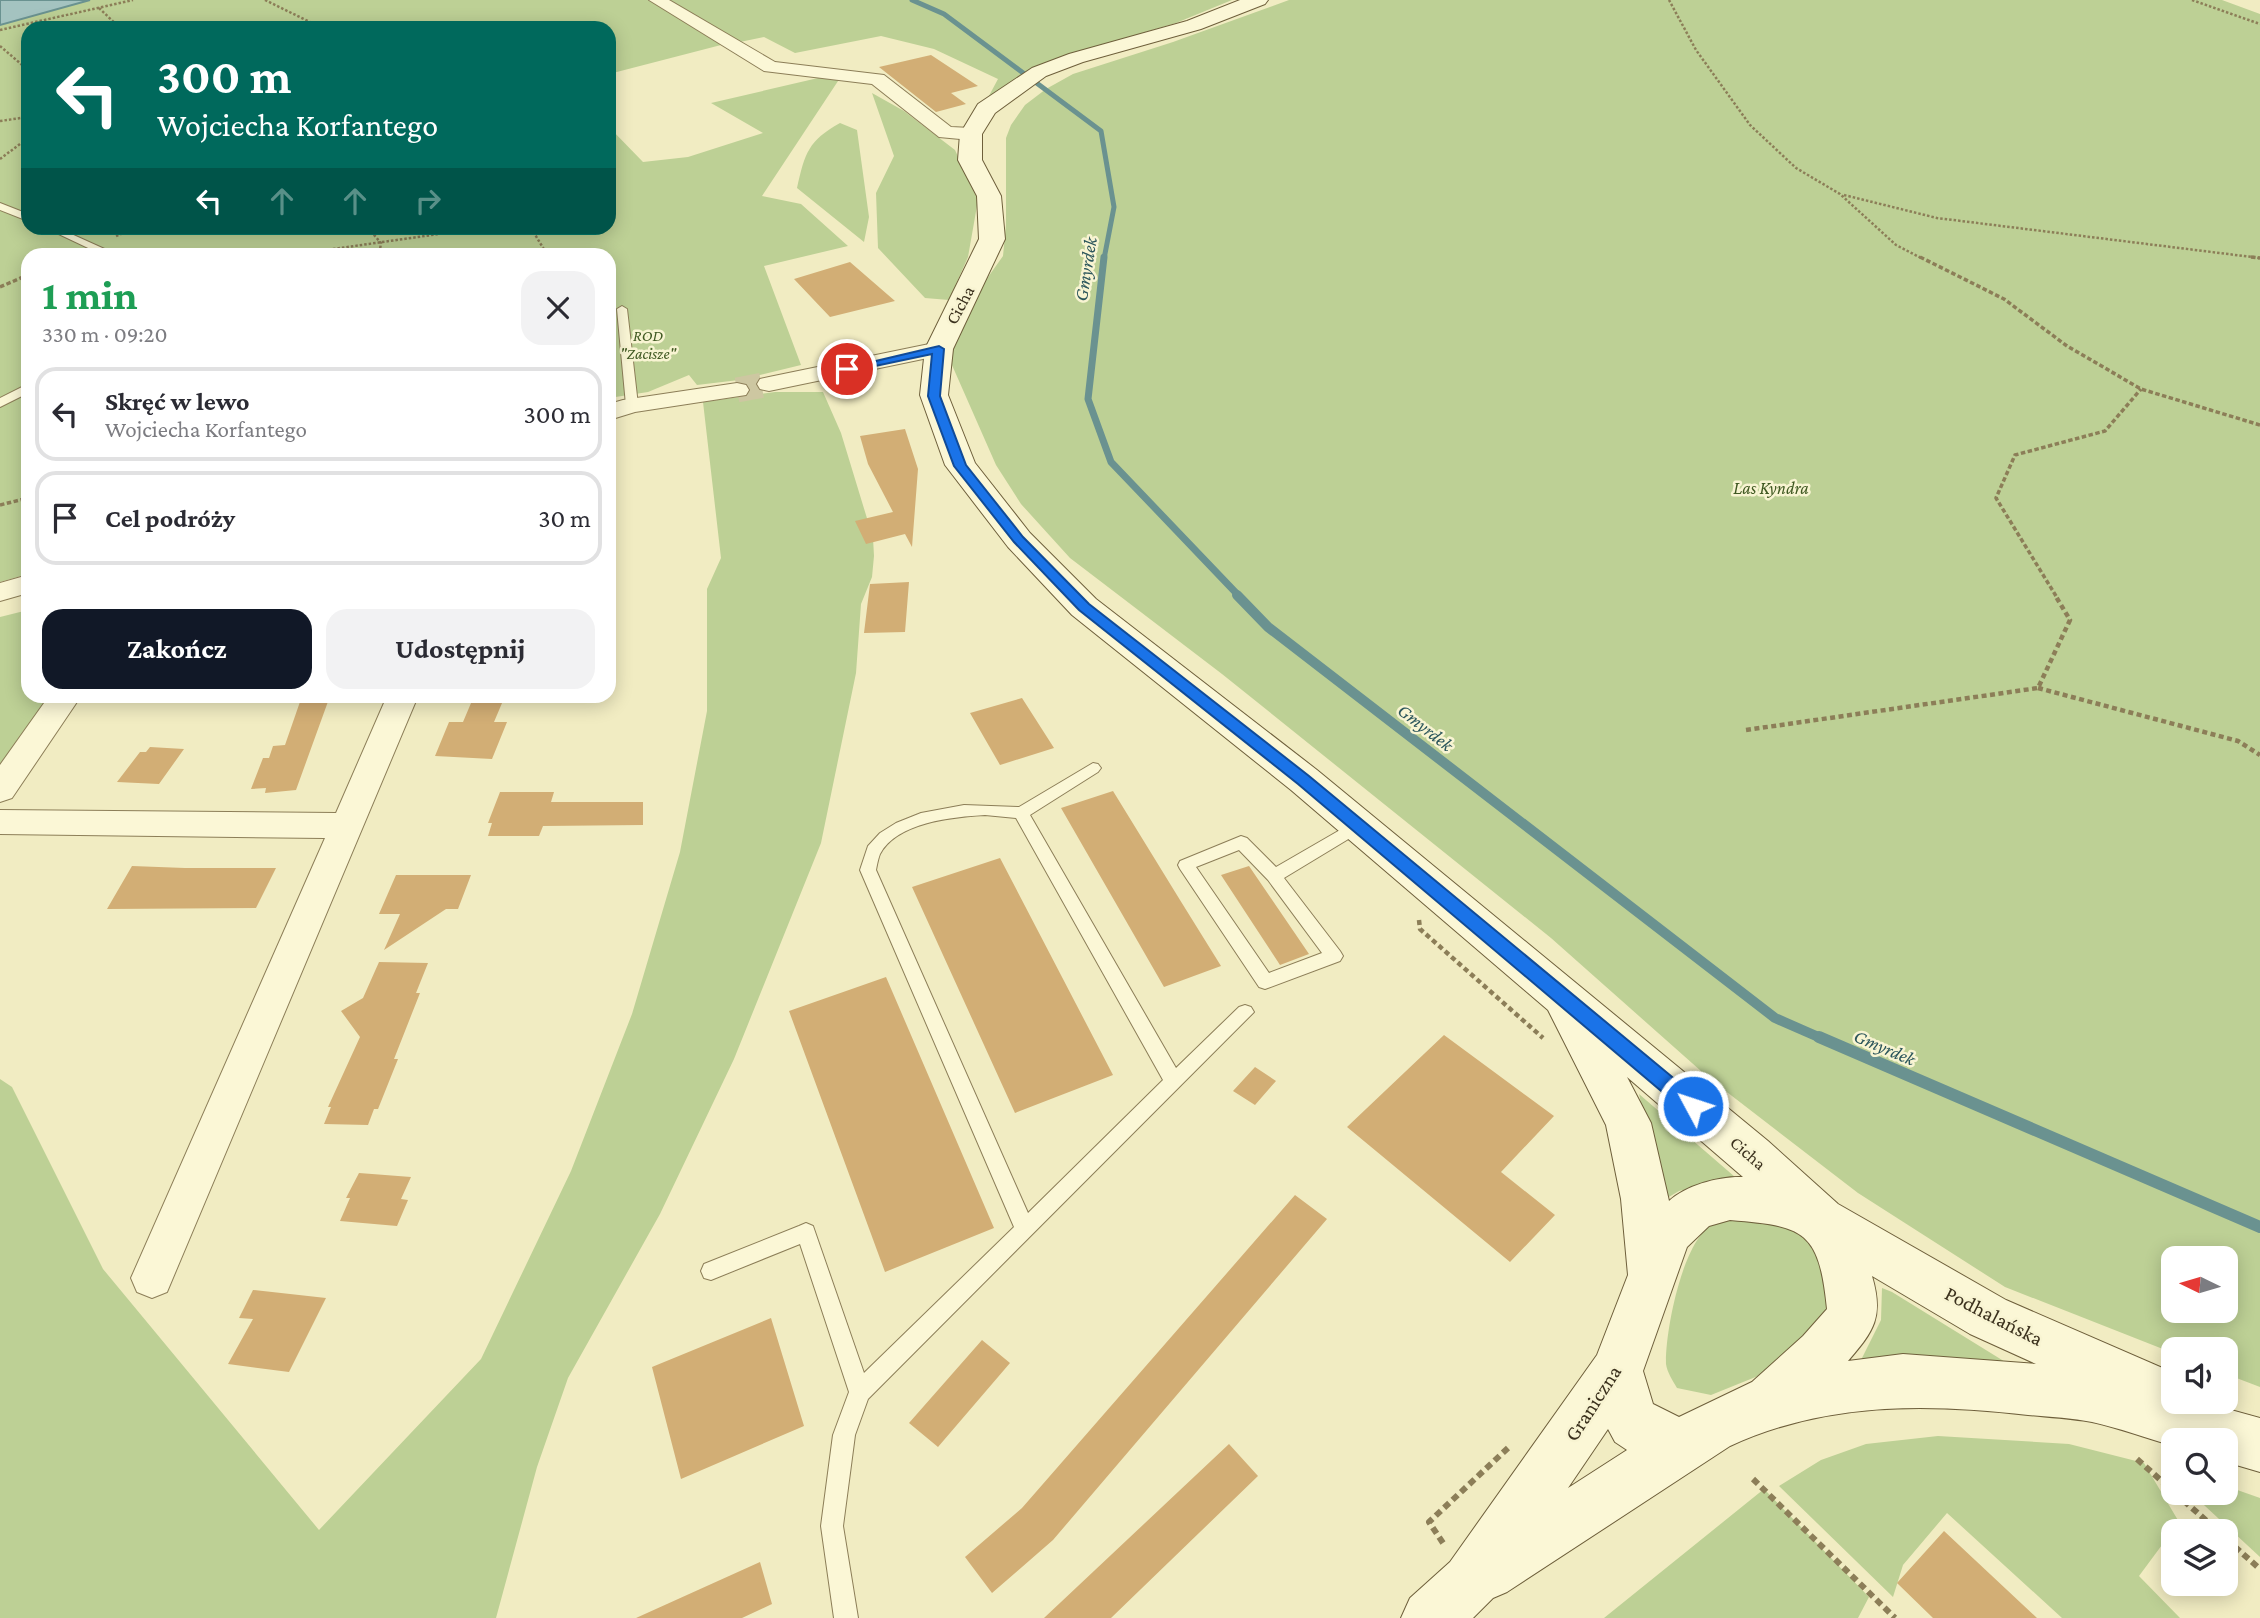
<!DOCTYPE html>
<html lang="pl">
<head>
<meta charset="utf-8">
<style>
	:root { --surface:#fff; --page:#f2f2f3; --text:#2b2b33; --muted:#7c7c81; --line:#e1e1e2; --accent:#111827 }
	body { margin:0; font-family:"Crimson Pro",serif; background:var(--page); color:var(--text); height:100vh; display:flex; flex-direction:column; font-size:26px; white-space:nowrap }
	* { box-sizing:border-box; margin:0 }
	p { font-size:23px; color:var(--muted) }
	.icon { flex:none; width:38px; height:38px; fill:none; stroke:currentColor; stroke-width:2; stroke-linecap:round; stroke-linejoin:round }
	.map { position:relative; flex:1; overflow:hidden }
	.side { position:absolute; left:21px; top:248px; width:595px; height:455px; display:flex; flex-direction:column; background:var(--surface); border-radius:21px; box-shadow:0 4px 18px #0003 }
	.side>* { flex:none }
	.banner { position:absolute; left:21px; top:21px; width:595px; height:214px; border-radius:21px; box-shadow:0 4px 18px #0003; background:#00695c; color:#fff; overflow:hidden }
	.needle { width:46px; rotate:275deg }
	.fabs { position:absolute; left:2161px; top:1246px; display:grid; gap:14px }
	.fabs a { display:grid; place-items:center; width:77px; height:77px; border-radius:14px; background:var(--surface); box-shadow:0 4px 18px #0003; font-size:35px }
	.pin { position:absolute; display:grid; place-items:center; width:60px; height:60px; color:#fff; margin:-30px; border:4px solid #fff; border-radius:50%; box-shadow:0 2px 7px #0007 }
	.me { position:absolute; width:77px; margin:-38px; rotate:310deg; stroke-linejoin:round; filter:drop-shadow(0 0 5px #0008) }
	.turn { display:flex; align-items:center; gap:24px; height:147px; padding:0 21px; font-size:32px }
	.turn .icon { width:91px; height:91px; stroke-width:2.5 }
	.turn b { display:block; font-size:49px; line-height:60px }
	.lanes { display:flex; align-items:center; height:66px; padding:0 21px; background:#0003; justify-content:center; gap:35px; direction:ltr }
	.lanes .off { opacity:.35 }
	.round { display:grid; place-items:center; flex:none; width:74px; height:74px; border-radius:21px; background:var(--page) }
	.headline { display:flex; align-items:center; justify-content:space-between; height:119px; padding:0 21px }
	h1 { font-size:42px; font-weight:700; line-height:52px; color:#1e9e55 }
	.button { display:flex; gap:14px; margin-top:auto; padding:14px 21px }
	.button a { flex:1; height:80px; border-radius:21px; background:var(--accent); color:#fff; font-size:28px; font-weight:700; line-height:80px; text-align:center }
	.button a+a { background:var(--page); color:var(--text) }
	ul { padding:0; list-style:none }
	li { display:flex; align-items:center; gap:21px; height:94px; margin:0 14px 10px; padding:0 7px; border:4px solid var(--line); border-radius:21px }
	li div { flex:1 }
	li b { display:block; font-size:26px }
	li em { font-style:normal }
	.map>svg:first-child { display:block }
	.green { fill:#bdd095; fill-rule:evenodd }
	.water { fill:#a4c3c0; stroke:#6a9290; stroke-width:2 }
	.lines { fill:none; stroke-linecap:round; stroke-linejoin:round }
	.stream-far3 { stroke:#6a9290; stroke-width:5 }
	.stream-far2 { stroke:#6a9290; stroke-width:7 }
	.stream-far1 { stroke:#6a9290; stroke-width:10 }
	.stream { stroke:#6a9290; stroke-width:12 }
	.building { fill:#d2ae75 }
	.street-tunnel { stroke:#cdc7a1; stroke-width:25; stroke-dasharray:25 12; stroke-linecap:butt }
	.lane-casing { stroke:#8c7e58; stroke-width:2 }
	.street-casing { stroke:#8c7e58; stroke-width:2 }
	.secondary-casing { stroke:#6e5f3b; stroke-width:2 }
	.path-far3 { stroke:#8c7e58; stroke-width:2.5; stroke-dasharray:2.5 2; stroke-linecap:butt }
	.path-far2 { stroke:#8c7e58; stroke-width:3.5; stroke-dasharray:4.5 2.5; stroke-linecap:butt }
	.path-far1 { stroke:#8c7e58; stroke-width:4.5; stroke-dasharray:5 3.5; stroke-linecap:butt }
	.path { stroke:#8c7e58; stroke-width:6; stroke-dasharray:7 4.5; stroke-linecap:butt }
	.lane { fill:#fbf7d6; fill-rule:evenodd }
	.street { fill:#fbf7d6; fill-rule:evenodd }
	.secondary { fill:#fbf7d6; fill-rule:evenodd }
	.route { fill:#1a73e8; stroke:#114b97; stroke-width:2 }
	.labels { text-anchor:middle; stroke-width:5; stroke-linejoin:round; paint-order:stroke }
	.far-park-label { font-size:16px; font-style:italic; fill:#405922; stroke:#f8f4d2 }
	.street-label { font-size:18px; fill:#3b311d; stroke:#f8f4d2 }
	.park-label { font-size:18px; font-style:italic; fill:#405922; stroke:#f8f4d2 }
	.water-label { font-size:19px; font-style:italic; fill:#2b555b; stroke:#f8f4d2 }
	.near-street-label { font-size:21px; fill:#3b311d; stroke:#f8f4d2 }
</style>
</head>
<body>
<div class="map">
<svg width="2260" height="1618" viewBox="0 0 2260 1618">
	<rect width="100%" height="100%" fill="#f1ecc2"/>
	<path class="green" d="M90,0H650L721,45L609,74V28H28V228H609V127L643,162L688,157L763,133L711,103L844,72L762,196L801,204L848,246L764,266L801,365L739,380L697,385L689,375L648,392L609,398V256H28V574L0,582V25Z
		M667,0H1232L1176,23L1061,57L983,107L998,79L934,49L881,36L795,53L764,37L735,43Z
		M1289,0H2222L2260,14V1387L2226,1374V1349H2174L2173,1353L2005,1287L1858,1193L1710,1079L1551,938L1222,674L1070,558L1021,504L996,465L948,356L971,301L1003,256L1006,225V138L1011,125L1025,105L1046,89L1073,74L1173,42ZM2174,1258H2226V1311H2174Z
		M872,93L904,111L955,150L978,200L968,257L949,300L925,298L878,248L876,193L894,156Z
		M840,123L857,130L869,217L864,242L797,188C805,153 808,141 840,123Z
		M775,392H823L841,433L873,538L874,556L872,577L861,604L856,673L821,843L734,1059L660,1214L568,1378L537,1467L496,1618H0V1079L12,1087L103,1269L319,1530L481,1359L571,1171L632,1014L680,852L707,711V589L721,558L703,402Z
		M28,610V696L57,697L0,777V617Z
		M1639,1094L1735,1177L1679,1191L1662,1201Z
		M1735,1219C1802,1227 1813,1228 1835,1294L1822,1323L1796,1350L1758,1376L1711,1395L1677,1388C1673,1381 1667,1372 1666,1364C1665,1332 1683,1237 1714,1224C1720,1221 1729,1220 1735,1219Z
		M1882,1288L1892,1292L2015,1368H1857L1881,1320Z
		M1938,1436L2069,1444L2144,1463L2179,1522L2139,1576L2180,1618H2062L1947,1513L1903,1565L1893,1597L1779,1486L1821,1460L1866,1444Z
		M2226,1486L2260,1498V1557L2191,1493H2226Z
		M1764,1489L1869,1597L1858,1618H1604Z"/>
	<path class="water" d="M0,0H90L0,25Z"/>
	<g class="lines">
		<path class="stream-far3" d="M912,0L944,14L1101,131L1114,207L1104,259"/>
		<path class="stream-far2" d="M1104,257L1088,399L1111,462L1239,596"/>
		<path class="stream-far1" d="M1237,595L1268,627L1775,1018L1823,1039"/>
		<path class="stream" d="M1819,1037L2260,1227"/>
	</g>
	<path class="building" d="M931,55L978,86L951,93L966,104L936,112L879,67Z
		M850,262L895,301L830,317L794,279Z
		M905,429L918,469L912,547L905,534L866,544L855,521L893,512L868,464L860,436Z
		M909,582L905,632L864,633L870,584Z
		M302,696H330L296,790L265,793L266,788L251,789L263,758H269L273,746L285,745Z
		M474,696H505L494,722H507L492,759L435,756L449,722H463Z
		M1022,698L1054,748L1000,765L970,713Z
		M150,747L184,749L159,784L117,782L140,752H146Z
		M1113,791L1180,900L1221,966L1164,987L1061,808Z
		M500,792H554L551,802H643V825L543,826L539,836H488L492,823H488Z
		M1000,858L1113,1075L1015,1113L912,887Z
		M132,866L185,868H276L256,908L107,909Z
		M1249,866L1309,954L1280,965L1221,875Z
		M396,875H471L458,909H446L384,950L400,914H379Z
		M379,962L428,963L416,993H420L394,1059H398L378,1109H374L368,1125L324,1124L331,1107H328L360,1037L341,1011L363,998Z
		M886,977L994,1228L885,1272L789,1011Z
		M1444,1035L1554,1116L1501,1172L1555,1215L1510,1262L1347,1127Z
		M1255,1067L1276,1081L1255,1105L1233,1091Z
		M359,1173L411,1177L401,1199L408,1200L397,1226L340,1221L350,1198H346Z
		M1295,1195L1327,1219L1053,1540L992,1593L965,1557L1022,1508Z
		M253,1290L326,1298L289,1372L228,1364L253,1319L239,1318Z
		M771,1318L804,1426L681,1479L652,1367Z
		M982,1340L1010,1363L938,1447L909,1423Z
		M1229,1444L1258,1476L1111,1618H1044Z
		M1944,1531L2037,1618H1933L1897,1583Z
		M760,1562L772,1604L742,1618H636Z"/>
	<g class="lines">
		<path class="street-tunnel" d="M737,390L769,384"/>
		<g class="lane-casing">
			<path id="lane" d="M0,203L28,214V221L0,210Z
				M46,228H58L120,256H105Z
				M622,306L627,309L638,405L632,409L626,405L617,309Z
				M28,384V393L0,407V398Z
				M1093,763L1098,764L1101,768L1098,772L1030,815L1176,1068L1239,1007L1245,1005L1251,1007L1254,1012L868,1399L855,1435L843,1526L858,1618H834L821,1526L833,1435L849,1392L800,1244L711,1280L704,1278L701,1271L704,1264L799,1226L806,1223L813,1226L864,1373L1014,1227L860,870L868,846L880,833L896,823L921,813L964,805L1019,807ZM985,815L1016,818L1163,1080L1028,1213L876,870C877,865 878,859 880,854C897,822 953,817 985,815Z
				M1359,819L1367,825L1365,829L1284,878L1340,951L1343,956L1340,961L1265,989L1259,987L1180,869L1178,865L1180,861L1241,836L1247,838L1276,867ZM1239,850L1268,880L1322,953L1269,973L1196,867Z"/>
		</g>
		<g class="street-casing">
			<path id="street" d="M649,0H669L775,62L884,75L951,127L971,128L981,134L971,140L939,137L872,84L764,71Z
				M939,342L947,344L951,349L947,354L769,391L760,389L757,384L760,379L769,377Z
				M737,383L746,385L749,390L746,395L635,412L609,420V404L623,400Z
				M28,575V593L0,601V583Z
				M49,696H81L12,798L0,802V765Z
				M387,696H418L167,1292L152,1298L137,1292L131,1278L325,838L0,834V810L336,813Z"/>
		</g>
		<g class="secondary-casing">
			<path id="secondary" d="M1240,0H1268L1265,4L1201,29L1083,62L1046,76L995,113L982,134V160L1001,196L1005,239L953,349L948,395L975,463L1030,533L1096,599L1317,770L1768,1141L1838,1204L2006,1300L2174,1373V1402H2202L2260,1418V1472L2226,1462V1440H2174V1446C2146,1438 2119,1428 2092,1422C2071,1418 2049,1417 2028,1415C1926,1403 1825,1402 1730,1446L1507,1592L1493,1598L1473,1618H1401L1410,1598L1450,1562L1597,1355L1628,1275L1621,1199L1606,1125L1548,1010L1291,790L1072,615L1008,547L945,465L920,395L925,349L979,239L977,196L958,160L960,134L978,104L1032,68L1069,54L1187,21ZM1627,1077L1736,1171L1743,1177C1720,1176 1686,1185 1669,1201L1651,1123ZM1730,1220C1805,1226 1819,1231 1827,1309L1803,1336L1752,1382L1679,1417L1653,1404L1643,1371L1687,1247L1709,1226ZM1872,1276L1970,1334L2036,1364L1903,1354L1848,1361C1874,1331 1884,1317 1872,1276ZM1608,1429L1615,1442L1627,1450L1568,1488Z"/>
		</g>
		<path class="path-far3" d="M265,0L320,27
			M1669,0L1696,50L1750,125L1796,168L1840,194L1896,245L1923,259
			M2192,0L2260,24
			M99,8L120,28
			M310,28H354
			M0,30L133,0
			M0,46L28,70
			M0,121L28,117
			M0,159L28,138
			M1844,195L1937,218L2260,258
			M368,228L381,243L379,256
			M531,228L548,256
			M116,236L135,228
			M284,256L460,231"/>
		<path class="path-far2" d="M1920,257L2004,299L2067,346L2141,389L2260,425
			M2251,257L2260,258
			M0,287L28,275
			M23,334H28
			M0,505L28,498
			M2056,596L1996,498L2015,455L2105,431L2141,389"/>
		<path class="path-far1" d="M2038,688L2238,741L2260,755
			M1746,730L2038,688L2070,620L2055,595
			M1419,920L1420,929L1543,1038"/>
		<path class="path" d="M2137,1459L2174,1492
			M1753,1479L1895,1618
			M2175,1493L2218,1531
			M2226,1539L2260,1569
			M1443,1543L1429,1522L1509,1447"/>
		<use href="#lane" class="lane"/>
		<use href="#street" class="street"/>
		<use href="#secondary" class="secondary"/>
	</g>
	<path class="route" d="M939,346L944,349L940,396L966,465L1023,537L1089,604L1309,776L1700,1100L1702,1106L1700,1112H1686L1298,784L1079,610L1014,542L954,466L928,396L932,354L847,372L842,369Z"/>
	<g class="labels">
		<g class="far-park-label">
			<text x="648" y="341">ROD<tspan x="648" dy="18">"Zacisze"</tspan></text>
		</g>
		<g class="street-label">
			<text transform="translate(960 305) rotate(-62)" y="6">Cicha</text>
			<text transform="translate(1748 1153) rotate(41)" y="6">Cicha</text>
		</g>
		<g class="park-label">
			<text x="1771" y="494">Las Kyndra</text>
		</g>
		<g class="water-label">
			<text transform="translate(1085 269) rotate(-81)" y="7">Gmyrdek</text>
			<text transform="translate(1426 727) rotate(38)" y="7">Gmyrdek</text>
			<text transform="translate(1885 1047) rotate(23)" y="7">Gmyrdek</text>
		</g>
		<g class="near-street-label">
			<text transform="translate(1994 1316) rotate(27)" y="7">Podhalańska</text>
			<text transform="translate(1593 1403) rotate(-57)" y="7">Graniczna</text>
		</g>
	</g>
</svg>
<div class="fabs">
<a><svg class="needle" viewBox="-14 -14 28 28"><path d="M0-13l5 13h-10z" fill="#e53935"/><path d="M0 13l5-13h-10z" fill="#7c7c81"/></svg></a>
<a><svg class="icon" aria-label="sound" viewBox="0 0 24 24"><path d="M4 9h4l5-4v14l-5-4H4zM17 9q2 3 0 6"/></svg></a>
<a><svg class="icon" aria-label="search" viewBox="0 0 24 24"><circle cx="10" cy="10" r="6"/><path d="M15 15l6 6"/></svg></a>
<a><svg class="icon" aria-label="layers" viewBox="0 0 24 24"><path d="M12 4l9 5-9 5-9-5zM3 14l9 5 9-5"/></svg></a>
</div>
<div class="pin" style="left:847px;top:369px;background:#d93025"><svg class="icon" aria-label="arrive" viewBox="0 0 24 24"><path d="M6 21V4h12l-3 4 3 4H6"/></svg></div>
<svg class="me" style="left:1693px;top:1106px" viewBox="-20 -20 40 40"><circle r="17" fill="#1a73e8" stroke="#fff" stroke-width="3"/><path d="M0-11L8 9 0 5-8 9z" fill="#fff"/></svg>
<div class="banner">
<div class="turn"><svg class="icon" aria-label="left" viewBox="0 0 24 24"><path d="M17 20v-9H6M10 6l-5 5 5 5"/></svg><div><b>300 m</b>Wojciecha Korfantego</div></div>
<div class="lanes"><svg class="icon" aria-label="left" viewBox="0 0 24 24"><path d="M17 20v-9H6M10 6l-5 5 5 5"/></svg><svg class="icon off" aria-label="ahead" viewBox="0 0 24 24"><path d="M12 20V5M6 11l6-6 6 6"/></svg><svg class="icon off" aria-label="ahead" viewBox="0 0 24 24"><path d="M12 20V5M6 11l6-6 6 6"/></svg><svg class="icon off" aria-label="right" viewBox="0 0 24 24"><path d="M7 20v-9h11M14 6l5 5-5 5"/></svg></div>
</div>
<section class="side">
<div class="headline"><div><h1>1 min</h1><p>330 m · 09:20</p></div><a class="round"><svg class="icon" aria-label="close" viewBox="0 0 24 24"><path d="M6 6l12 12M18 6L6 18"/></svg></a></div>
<ul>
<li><svg class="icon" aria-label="left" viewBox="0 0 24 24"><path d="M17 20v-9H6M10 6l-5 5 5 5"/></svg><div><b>Skręć w lewo</b><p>Wojciecha Korfantego</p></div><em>300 m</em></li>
<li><svg class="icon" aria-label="arrive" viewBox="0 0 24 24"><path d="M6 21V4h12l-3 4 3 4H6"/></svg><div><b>Cel podróży</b></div><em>30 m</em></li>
</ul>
<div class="button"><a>Zakończ</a><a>Udostępnij</a></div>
</section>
</div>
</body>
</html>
